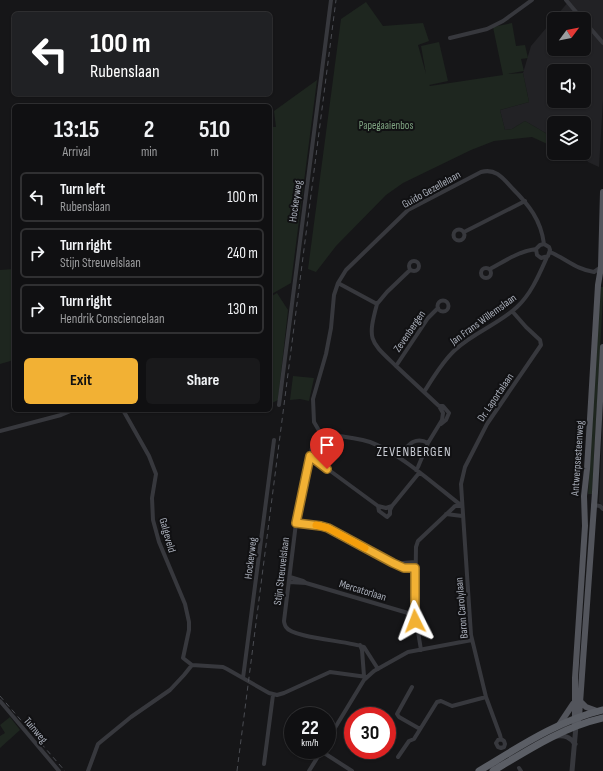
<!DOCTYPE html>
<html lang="en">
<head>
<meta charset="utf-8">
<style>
	:root { --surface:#101012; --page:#19191b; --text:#f1f3f6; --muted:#9c9d9f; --line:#303032; --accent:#f2b134 }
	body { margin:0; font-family:"Sofia Sans Condensed",sans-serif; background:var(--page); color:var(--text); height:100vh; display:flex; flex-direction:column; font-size:15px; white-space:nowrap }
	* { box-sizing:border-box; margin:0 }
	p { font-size:13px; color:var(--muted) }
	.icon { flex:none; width:22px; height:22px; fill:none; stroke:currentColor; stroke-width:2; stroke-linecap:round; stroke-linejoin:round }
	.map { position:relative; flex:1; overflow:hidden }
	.sheet { position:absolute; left:12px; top:104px; width:260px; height:308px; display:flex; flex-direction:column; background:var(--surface); border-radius:6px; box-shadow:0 1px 3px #0004,0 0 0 1px var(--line) }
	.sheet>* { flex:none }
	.banner { position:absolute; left:12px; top:12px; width:260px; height:84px; border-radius:6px; box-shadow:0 1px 3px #0004,0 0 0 1px var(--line); background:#202124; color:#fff; overflow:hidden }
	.needle { width:26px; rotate:58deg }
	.controls { position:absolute; left:547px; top:12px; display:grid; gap:8px }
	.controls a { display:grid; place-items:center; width:44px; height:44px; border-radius:6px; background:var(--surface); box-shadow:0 1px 3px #0004,0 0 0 1px var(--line); font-size:20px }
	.speed { position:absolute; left:284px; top:707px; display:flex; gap:8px; font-size:20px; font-weight:700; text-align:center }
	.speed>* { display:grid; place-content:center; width:52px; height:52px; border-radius:50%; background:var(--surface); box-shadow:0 1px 3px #0004,0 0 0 1px var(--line); line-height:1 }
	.speed small { font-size:10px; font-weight:400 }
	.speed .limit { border:6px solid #d22; background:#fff; color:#111 }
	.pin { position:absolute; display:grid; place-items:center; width:34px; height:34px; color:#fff; margin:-41px -17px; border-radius:50% 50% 50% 0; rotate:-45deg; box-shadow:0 0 4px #0007 }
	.pin .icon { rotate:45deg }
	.me { position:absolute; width:44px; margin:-22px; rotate:357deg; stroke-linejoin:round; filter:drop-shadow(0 0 3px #0008) }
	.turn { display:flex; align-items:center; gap:14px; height:84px; padding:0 12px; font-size:18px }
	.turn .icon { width:52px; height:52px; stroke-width:2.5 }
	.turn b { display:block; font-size:28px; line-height:34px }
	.eta { display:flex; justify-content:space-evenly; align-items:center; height:68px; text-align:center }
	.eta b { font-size:24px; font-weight:700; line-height:28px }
	.action { display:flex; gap:8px; margin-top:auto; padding:8px 12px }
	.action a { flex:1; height:46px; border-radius:6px; background:var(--accent); color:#111; font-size:16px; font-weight:700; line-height:46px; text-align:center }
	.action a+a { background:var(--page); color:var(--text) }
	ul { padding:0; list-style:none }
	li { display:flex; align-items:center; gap:12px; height:50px; margin:0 8px 6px; padding:0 4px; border:2px solid var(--line); border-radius:6px }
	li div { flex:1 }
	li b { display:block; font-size:15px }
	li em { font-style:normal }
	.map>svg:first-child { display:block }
	.built { fill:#222225; fill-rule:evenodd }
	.green { fill:#1e261f }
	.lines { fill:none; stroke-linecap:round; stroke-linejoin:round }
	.minor { stroke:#37383d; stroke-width:4 }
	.tertiary { stroke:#37383d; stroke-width:5 }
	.primary { stroke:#53555c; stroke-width:6 }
	.trunk { stroke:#5b5e65; stroke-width:7 }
	.rail { stroke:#4a4c52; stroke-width:1; stroke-dasharray:5 4; stroke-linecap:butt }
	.route-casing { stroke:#9d7322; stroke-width:10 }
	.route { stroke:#f2b134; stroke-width:7 }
	.slow { stroke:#f59e0b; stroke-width:7 }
	.labels { text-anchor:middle; stroke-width:4; stroke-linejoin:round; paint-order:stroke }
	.park-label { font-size:11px; fill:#7fa381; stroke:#111113 }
	.street-label { font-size:11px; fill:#a8adb8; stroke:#111113 }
	.quarter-label { font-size:13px; letter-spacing:1px; fill:#c9ccd4; stroke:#111113 }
</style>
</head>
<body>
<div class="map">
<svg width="603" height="771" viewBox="0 0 603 771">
	<rect width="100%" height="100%" fill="#161618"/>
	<path class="built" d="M567,0H603V100L599,167L588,162L584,155L581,153H584V123H554V138L525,121L512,129L505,130L500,110L529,102L523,73L531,46L569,1ZM554,19H584V49H554ZM554,71H584V101H554Z
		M603,407V507L599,502Z"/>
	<path class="green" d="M366,2L383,26L423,23L429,41L418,45L426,74L421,46L439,42L448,81L429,85L430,86L503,75L493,27L512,23L516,46L525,45L528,58L521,59L524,71L507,74L523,73L529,102L500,110L505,130L512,129L525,121L554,138V147L532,137L494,141L471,150L403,183L386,195L336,246L316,272L308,269L341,19Z
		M317,80L291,283L270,295V127H276L274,111Z
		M14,269V360L0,364V270Z
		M600,287H603V297L592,494H588Z
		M277,293L288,310L278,400L270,404V297Z
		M293,376L314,378L309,401L300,399L290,400Z
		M10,717L20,730L0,748V736L5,733L0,725Z"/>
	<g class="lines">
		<path class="minor" d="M566,0L582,19
			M584,21L603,43
			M450,38L487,29L503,21L532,0
			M453.5 235a5.5 5.5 0 1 1 11 0a5.5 5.5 0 1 1-11 0Z
			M464,232L525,201
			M550,252C565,258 577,270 594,272L601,267
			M409 266a5 5 0 1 1 10 0a5 5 0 1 1-10 0Z
			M481 273a5 5 0 1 1 10 0a5 5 0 1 1-10 0Z
			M490,269C504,261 520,251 536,249
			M338,283L377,304L387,292L410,270
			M437.5 306a5.5 5.5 0 1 1 11 0a5.5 5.5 0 1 1-11 0Z
			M377,304C367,341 370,341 396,366L428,318L438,308
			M396,366L439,406L443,413L442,420L428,443L418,467L416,470
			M424,392C433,378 442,362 455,350C473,333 499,324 517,307C531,294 539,275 547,257
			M279,405L331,0
			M439,406H443L449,413L446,420L441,424
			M123,410L149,456L156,474L152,498L153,520L159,542L185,604L189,622V630L183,658L192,665L223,667L227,669L269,693L277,695L284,693L330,672L367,677
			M0,431L61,415L73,410
			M321,434L314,422L313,399L326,354L331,328L334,295L338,283L346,270L408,210L481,172C496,168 503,178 512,188C529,205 541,220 544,244L549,247L550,250L548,256L541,258L537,255L536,249L540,245L544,244
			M321,434L317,437L313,443L296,523L284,621C284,622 285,626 286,627C292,638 350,641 364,647L378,669
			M321,434C338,436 354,437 370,442C400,453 436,486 462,506
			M310,456L378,506L386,508L392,506L419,473
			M398,457C407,447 414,435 428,443
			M593,505L600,506L603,509
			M378,506L379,511L387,517L390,514V510L392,506
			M446,514L462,516
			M296,523L321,526L328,528L393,563L404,567L415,568
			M401,565L403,563L415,562
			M290,577L303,581L306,583L408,613H415
			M289,582L306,583
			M360,645L362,650L364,676
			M421,650L415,613L416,547L418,541L453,508L455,506H462
			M243,678L274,440
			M412,687L397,714L399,717L420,729
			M0,701L59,771
			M501,739L498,740L496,743L498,747L501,748L504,747L505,744L504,741L501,739L500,735L486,697L471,635L461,484L465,467L487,424L541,345L540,340L526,327L512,311
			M327,741L364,680L374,671L408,652L472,640
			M321,751L352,771
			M398,757L409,741L414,739L437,702L441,701L452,706L486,697
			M264,764L273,695
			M519,768L521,771
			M88,771L98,744L131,717L170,690L184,675L192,665
			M309,771L322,750"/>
		<path class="tertiary" d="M557,736C565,735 570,737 575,744
			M572,771L576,726"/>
		<path class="primary" d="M580,701L586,707L597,711
			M578,721L579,717L595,492L603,347
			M575,723V678L585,526L584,496L587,469L598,285L601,267L603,192
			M559,725L573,704"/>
		<path class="trunk" d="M479,771C519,747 557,721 603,710
			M493,771C528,750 563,727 603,718"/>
		<path class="rail" d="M0,696L65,771
			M237,771L336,0"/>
	</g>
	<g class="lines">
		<g class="route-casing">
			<path id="route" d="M327,469L310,456L296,523L321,526L328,528L393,563L404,568H415V621"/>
		</g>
		<use href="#route" class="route"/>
		<path class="slow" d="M316,525L328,528L365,548"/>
	</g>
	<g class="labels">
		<g class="park-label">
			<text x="386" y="129">Papegaaienbos</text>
		</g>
		<g class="street-label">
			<text transform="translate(431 189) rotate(-29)" y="4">Guido Gezellelaan</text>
			<text transform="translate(295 201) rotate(-82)" y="4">Hockeyweg</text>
			<text transform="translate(483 319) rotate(-36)" y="4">Jan Frans Willemslaan</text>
			<text transform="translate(409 331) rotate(-56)" y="4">Zevenbergen</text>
			<text transform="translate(495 397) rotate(-56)" y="4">Dr. Laportalaan</text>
			<text transform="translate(577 458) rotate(-86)" y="4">Antwerpsesteenweg</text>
			<text transform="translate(168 535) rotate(74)" y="4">Galgeveld</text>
			<text transform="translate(250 558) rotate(-83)" y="4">Hockeyweg</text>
			<text transform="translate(281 571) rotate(-83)" y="4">Stijn Streuvelslaan</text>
			<text transform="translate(363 590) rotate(17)" y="4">Mercatorlaan</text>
			<text transform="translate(461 608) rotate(-95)" y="4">Baron Carolylaan</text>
			<text transform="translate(36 730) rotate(50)" y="4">Tuinweg</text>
		</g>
		<g class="quarter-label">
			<text x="414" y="456">ZEVENBERGEN</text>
		</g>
	</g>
</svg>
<div class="controls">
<a><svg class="needle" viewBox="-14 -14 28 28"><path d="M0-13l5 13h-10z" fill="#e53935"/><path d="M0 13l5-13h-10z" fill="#9c9d9f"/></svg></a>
<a><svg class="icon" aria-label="sound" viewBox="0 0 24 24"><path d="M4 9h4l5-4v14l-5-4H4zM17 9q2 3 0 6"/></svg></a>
<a><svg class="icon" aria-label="layers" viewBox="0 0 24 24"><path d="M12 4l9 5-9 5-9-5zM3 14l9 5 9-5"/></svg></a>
</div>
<div class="speed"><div>22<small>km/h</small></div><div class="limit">30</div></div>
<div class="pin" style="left:327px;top:469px;background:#d93025"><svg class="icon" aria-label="arrive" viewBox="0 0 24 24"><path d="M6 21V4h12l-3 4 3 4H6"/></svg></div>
<svg class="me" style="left:415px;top:621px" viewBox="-20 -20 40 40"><path d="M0-17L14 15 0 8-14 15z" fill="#f2b134" stroke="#fff" stroke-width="4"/></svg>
<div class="banner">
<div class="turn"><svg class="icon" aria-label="left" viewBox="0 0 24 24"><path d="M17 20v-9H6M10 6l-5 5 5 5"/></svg><div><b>100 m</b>Rubenslaan</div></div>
</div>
<section class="sheet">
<div class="eta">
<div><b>13:15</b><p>Arrival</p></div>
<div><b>2</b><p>min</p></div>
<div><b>510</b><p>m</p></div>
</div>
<ul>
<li><svg class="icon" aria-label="left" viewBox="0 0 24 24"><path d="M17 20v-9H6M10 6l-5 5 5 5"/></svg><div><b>Turn left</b><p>Rubenslaan</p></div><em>100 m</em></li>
<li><svg class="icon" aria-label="right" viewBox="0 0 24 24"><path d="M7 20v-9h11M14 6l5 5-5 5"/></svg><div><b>Turn right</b><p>Stijn Streuvelslaan</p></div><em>240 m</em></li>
<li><svg class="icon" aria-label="right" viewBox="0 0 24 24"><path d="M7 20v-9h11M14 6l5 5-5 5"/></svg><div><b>Turn right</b><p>Hendrik Consciencelaan</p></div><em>130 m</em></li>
</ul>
<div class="action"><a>Exit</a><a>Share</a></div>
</section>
</div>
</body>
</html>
